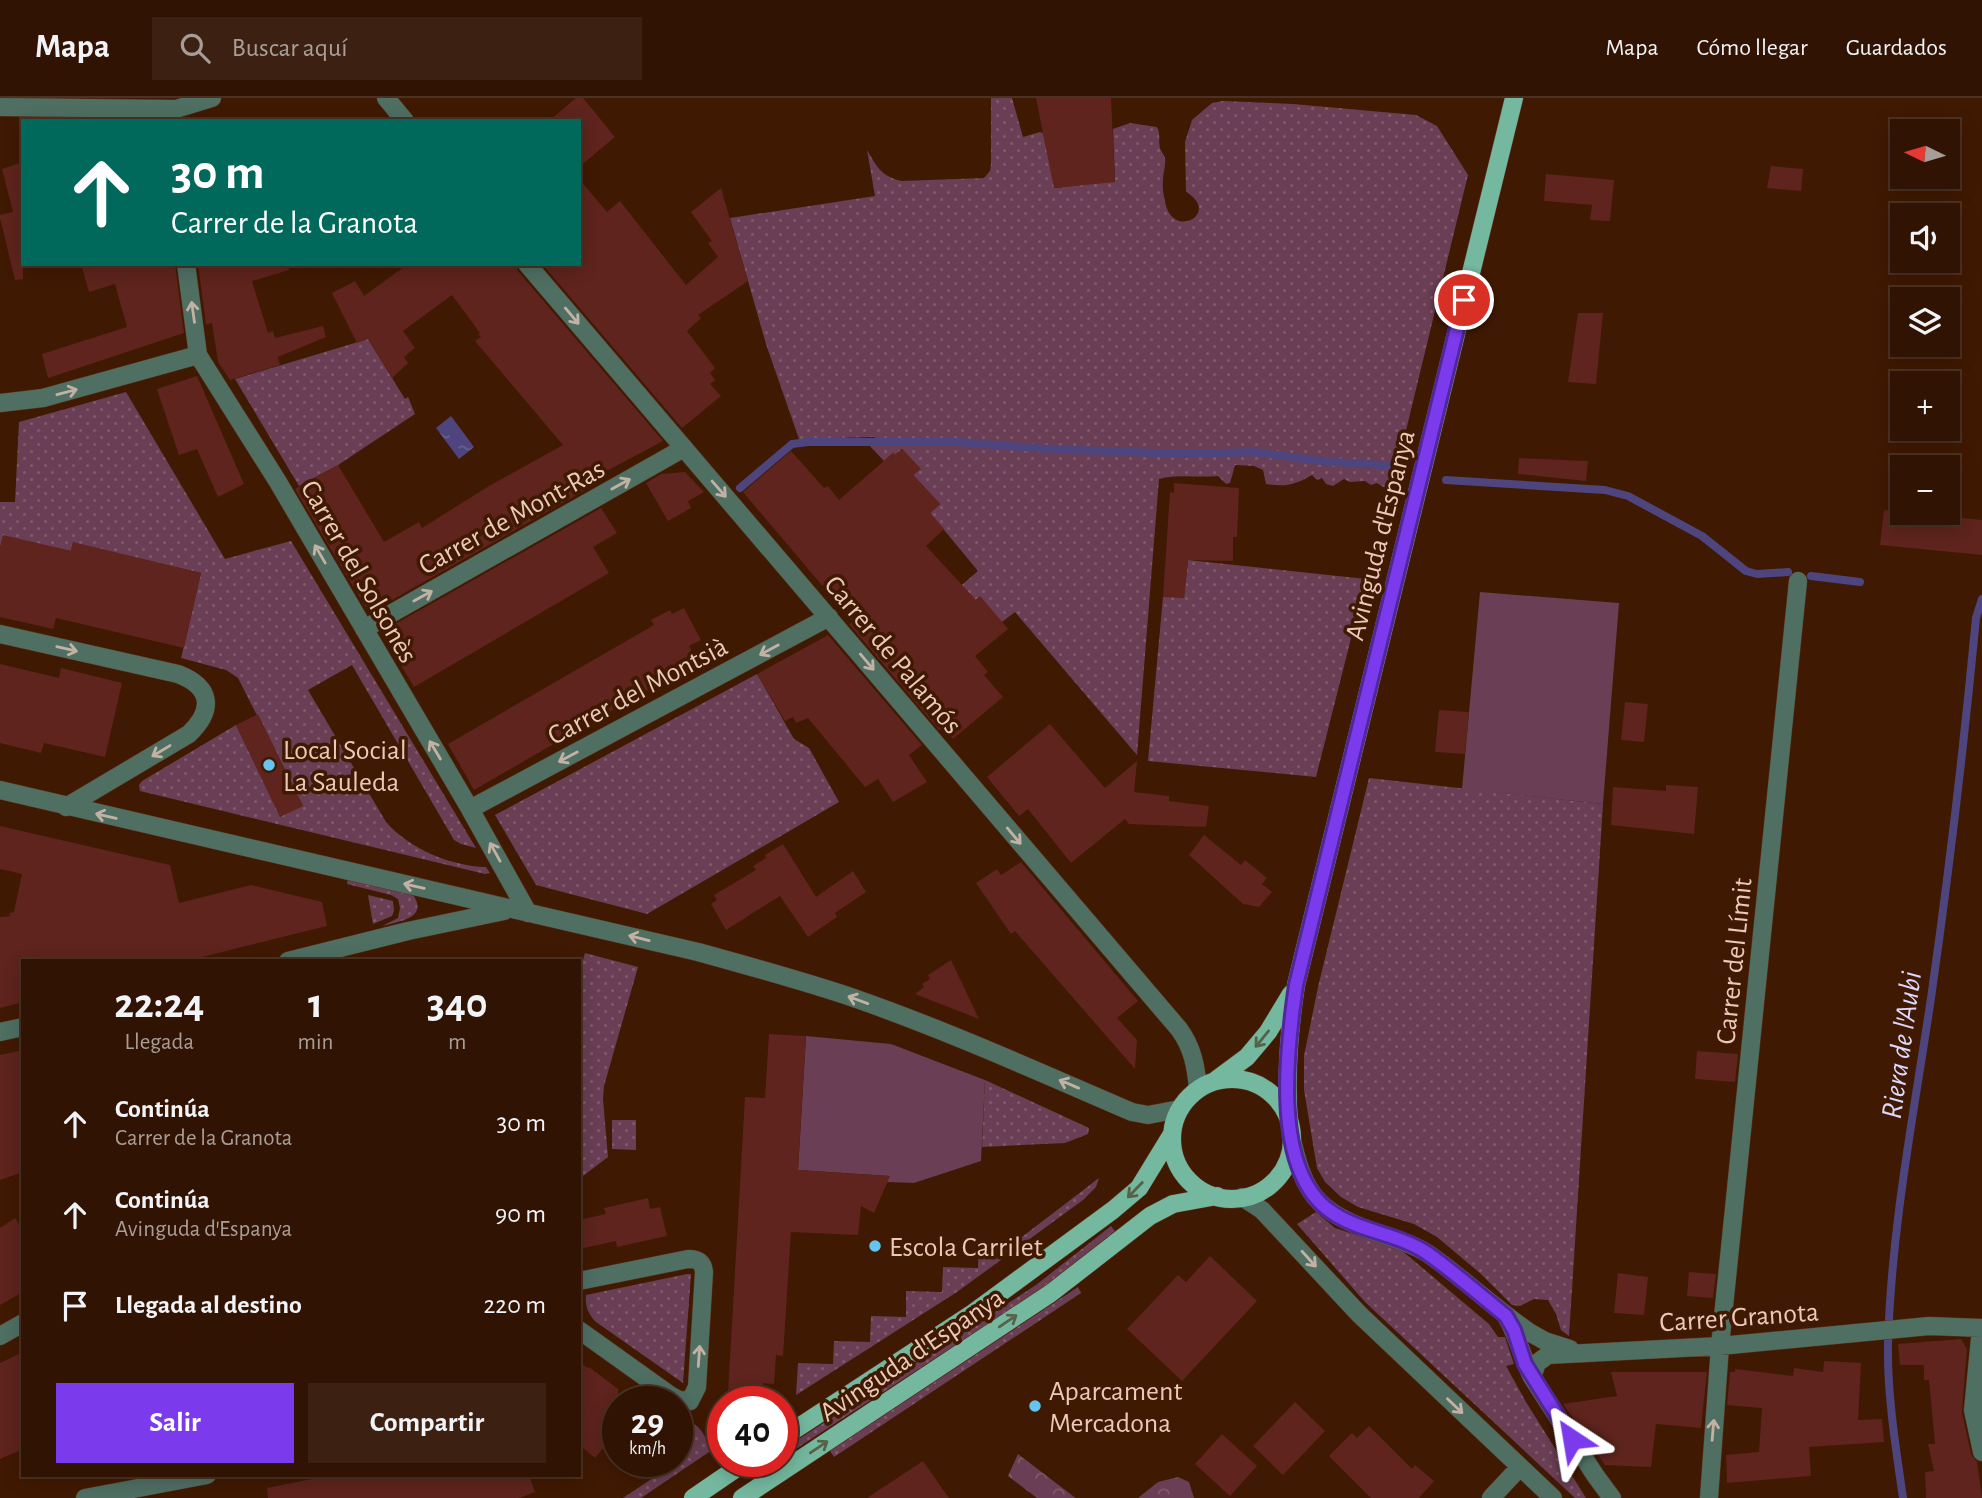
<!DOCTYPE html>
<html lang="es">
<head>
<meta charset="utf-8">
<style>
	:root { --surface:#301302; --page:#3c2011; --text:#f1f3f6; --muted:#a89e99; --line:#4b3224; --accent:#7c3aed }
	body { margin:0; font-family:"Alegreya Sans",sans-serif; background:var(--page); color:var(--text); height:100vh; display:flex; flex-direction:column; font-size:26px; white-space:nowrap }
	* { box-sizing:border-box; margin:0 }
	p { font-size:23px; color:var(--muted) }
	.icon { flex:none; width:38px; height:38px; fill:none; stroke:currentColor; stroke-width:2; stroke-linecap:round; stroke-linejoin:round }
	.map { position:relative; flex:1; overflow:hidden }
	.drawer { position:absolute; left:21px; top:861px; width:560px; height:518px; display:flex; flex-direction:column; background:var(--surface); border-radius:0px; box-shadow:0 4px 18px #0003,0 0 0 2px var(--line) }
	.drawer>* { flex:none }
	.guide { position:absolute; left:21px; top:21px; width:560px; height:147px; border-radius:0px; box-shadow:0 4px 18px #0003,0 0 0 2px var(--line); background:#00695c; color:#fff; overflow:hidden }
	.needle { width:46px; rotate:275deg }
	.buttons { position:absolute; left:1890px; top:21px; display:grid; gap:14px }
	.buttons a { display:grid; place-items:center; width:70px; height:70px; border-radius:0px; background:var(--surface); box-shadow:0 4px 18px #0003,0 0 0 2px var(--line); font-size:35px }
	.speed { position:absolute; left:602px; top:1288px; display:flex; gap:14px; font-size:35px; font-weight:700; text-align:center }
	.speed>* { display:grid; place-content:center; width:91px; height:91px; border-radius:50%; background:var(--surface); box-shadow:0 4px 18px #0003,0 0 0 2px var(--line); line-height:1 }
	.speed small { font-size:18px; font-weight:400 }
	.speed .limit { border:10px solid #d22; background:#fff; color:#111 }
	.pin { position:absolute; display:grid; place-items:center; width:60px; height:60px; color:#fff; margin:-30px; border:4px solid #fff; border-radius:50%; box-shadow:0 2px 7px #0007 }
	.me { position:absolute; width:77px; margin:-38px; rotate:327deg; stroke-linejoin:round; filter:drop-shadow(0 0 5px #0008) }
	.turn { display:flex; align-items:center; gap:24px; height:147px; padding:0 35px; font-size:32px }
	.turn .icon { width:91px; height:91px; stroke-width:2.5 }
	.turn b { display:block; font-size:49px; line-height:60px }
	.eta { display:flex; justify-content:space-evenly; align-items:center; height:119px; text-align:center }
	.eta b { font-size:42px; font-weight:600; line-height:49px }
	.cta { display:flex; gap:14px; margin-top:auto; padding:14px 35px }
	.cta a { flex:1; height:80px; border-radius:0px; background:var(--accent); color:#fff; font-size:28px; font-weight:600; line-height:80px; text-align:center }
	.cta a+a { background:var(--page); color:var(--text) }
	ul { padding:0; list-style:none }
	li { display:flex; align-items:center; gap:21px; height:91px; padding:0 35px }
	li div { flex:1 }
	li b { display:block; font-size:26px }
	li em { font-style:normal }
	header { display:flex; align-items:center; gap:42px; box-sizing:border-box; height:98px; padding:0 35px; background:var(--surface); border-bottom:2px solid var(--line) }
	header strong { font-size:33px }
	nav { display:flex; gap:38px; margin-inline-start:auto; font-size:24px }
	.search { width:490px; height:63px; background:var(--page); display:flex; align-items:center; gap:18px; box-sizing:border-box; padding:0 24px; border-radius:0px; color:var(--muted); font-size:26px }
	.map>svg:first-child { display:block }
	.grass { fill:url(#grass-dots) }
	.forest { fill:url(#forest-crowns) }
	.garden { fill:#6a3e54 }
	.water { fill:url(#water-ripples) }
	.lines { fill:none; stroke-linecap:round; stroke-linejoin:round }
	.stream { stroke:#4e457e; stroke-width:8 }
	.building { fill:#5e241d }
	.minor-casing { stroke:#5b351f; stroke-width:19 }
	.major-casing { stroke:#5b351f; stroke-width:19 }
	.minor { stroke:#4f6f63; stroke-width:18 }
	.major { stroke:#74b89f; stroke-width:18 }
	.oneway { stroke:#c3b2a4 }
	.oneway2 { stroke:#576149 }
	.route-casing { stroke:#51269a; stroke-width:18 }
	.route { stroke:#7c3aed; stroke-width:12 }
	.poi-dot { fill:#65c5ee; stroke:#401902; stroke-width:2.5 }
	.labels { text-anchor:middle; stroke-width:7; stroke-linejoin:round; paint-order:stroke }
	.street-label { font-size:28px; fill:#eac9b9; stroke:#401902 }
	.poi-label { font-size:28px; fill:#eac9b9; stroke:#401902; text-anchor:start }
	.water-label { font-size:30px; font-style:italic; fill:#dbd8fc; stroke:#401902 }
</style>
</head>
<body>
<header>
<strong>Mapa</strong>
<div class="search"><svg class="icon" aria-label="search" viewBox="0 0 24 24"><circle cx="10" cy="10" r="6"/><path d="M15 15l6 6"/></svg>Buscar aquí</div>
<nav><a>Mapa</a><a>Cómo llegar</a><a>Guardados</a></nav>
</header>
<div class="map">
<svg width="1982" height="1400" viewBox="0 0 1982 1400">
	<defs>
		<pattern id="grass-dots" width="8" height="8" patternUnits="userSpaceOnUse" patternTransform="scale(1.75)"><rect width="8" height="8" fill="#6a3e54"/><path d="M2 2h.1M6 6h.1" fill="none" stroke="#7f596a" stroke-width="1.8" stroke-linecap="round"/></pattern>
		<pattern id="forest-crowns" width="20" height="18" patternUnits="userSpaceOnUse" patternTransform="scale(1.75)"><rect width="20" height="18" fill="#6a3e54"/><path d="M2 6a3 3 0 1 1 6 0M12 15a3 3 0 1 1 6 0" fill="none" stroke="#7f596a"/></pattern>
		<pattern id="water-ripples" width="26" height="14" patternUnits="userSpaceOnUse" patternTransform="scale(1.75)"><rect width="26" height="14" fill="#4e457e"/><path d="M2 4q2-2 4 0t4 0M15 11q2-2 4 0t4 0" fill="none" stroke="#685e8e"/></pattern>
	</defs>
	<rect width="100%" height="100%" fill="#401902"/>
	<path class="grass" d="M991,0H1012L1023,39L1040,34L1043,35L1055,90L1115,83L1113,31L1130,25L1157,29C1161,36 1158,42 1160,50C1161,54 1164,56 1165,60C1166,67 1163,75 1163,82C1162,90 1164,100 1166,108C1175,136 1207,121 1197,104C1195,100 1189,96 1186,93L1185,44L1192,22L1212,5L1223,3L1293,6L1416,17L1437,28L1468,77L1393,386L1385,390L1377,385L1371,387L1365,383L1350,384L1344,381L1333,388L1326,386L1322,380L1317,382L1312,377C1295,387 1285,389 1266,386L1263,372L1254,368L1235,367L1230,385L1226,386L1218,378C1197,380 1179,376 1159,381L1137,657L1015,514L1002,524L979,499L969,508L957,491L978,473L930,415L940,406L913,377L920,371L902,351L895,357L893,355L884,363L868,346L875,339L799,341L766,246L730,120L875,98L867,52C877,69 882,79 902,83L984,80L990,73L991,66Z
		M368,241L405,301L408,299L415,316L338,367L299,388L235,281Z
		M126,294L225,461L291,443L476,750L461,746L454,742L352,567L308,592L386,724C410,751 450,768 486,769L490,775L485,776L140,693L139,687L142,683L236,627L280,718L303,708L238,580L226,572L181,560L201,475L73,445L71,453L3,438L0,450V404H15L19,324Z
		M1188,462L1366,481L1316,679L1148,663L1163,499H1184Z
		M757,576L794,641L809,650L839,704L647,816L536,787L495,717Z
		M1369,680L1603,706L1569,1238L1561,1232L1556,1216L1548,1202L1534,1201L1520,1208L1512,1207L1481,1176L1437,1139L1414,1126L1358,1109L1341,1099L1325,1084L1317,1070L1304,992V958L1318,889Z
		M348,779L412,795C430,820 400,823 382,828L398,820L400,810L398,801L391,797L347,786Z
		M368,797L393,803L394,813L392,818L373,826Z
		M585,855L638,869L604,988L603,1001L608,1059L579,1081V878Z
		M985,982L1089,1030L1088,1036L1065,1045L982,1049Z
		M612,1022H636V1052L612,1051Z
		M1099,1080L1096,1089L1083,1102L957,1194L796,1297L798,1265L833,1266L834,1243L870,1244L871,1218L906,1219V1193L942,1194L943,1169L978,1170L979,1144L1014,1145Z
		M1316,1114L1335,1130L1400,1151L1489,1226L1498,1239H1505L1514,1266L1506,1268L1526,1304L1586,1400H1575L1365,1204L1297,1126Z
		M1111,1128L1115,1133L1040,1192L782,1360V1352L1036,1187Z
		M687,1176H691L683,1285L596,1224C588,1216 585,1208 586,1197Z
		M1078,1189L1081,1195L834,1359L830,1353Z
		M679,1321C700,1324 703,1335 712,1352L641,1400H623L683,1360C695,1345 690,1335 679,1321Z"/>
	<path class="forest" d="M1018,1356L1073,1398L1076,1400H1037L1008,1378Z
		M1178,1379L1189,1384L1194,1400H1138L1158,1384Z"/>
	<path class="garden" d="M1480,494L1619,505L1603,706L1462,691Z
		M806,938L891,946L985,982L981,1063L914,1085L887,1084L889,1078L798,1072Z"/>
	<path class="water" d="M451,318L474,349L459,361L436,330Z"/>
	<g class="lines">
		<path class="stream" d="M1446,382L1605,392L1628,398L1702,438L1746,473L1757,476L1788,474
			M740,390L792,346L808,344H959L1047,351L1185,356L1254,354L1321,363L1396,368
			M1811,478L1860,484
			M1903,1400C1896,1352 1887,1295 1888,1247C1891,1131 1914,1015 1931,900C1949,774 1964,647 1976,520L1982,501"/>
	</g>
	<path class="building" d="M576,0H583L615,39L579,69V23H549Z
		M1036,0H1111L1115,84L1054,90Z
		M23,64V181L15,182L0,120V117L13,114L2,71Z
		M1771,68L1803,71L1801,93L1767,90Z
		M1546,76L1614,82L1610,123L1590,122L1592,107L1544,103Z
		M579,81L607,114L620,103L686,187L718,159L708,145L712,143L691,114L721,90L748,183L698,217L701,220L687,233L715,270L710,275L715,282L710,286L721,298L682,330L542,166H579Z
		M81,166H175L184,235L48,280L42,256L127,229L115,186L89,194Z
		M198,166H289V172L252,183L268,235L273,233L275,240L323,228L326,239L278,259L280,267L230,282L218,264L212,225L206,227Z
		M408,166H516L518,173L663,343L586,384L589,390L369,515L295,391L338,367L384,444L419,424L422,430L489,388L563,347L475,243L481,239L478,236L480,235L452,197L403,233L415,250L404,259L408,265L392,280L368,241L357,245L332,195L355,183L364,198Z
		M1578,215H1603L1596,286L1568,284Z
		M197,278L244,386L218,399L197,351L179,357L157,291Z
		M902,351L921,371L913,377L940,406L930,415L944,431L926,448L976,502L980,498L1008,531L975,558L988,574L984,577L1003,599L953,641L943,629L939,632L849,526L853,524L743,394L791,353L824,390L828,388L839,402L893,355L895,357Z
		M1519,360L1588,363L1586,383L1518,376Z
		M685,374L704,394L688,403L691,410L668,423L646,385L661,376Z
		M1174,385L1239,390L1237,439H1233V463L1188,462L1184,500L1163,499L1170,394L1174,395Z
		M601,410L617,435L593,449L609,475L414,589L381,534Z
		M1884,412L1982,422V457L1880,447Z
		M3,437L71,453L73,444L201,475L184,550L56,520L53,531L0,519V450Z
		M684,510L701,542L689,548L694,557L688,560L691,567L474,692L448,646L654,527L651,522L670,512L672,516Z
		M828,537L922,647L909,657L927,684L893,704L878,681L865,689L808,620L796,625L793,619L785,623L757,576Z
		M0,566L59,580L61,570L122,585L105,659L44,645L41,655L0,645Z
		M1625,604L1648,606L1644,644L1621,642Z
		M1439,612L1469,614L1465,656L1435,654Z
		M258,616L303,708L280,719L236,627Z
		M1050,626L1105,690L1137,663L1134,694L1169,698V703L1209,708L1206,729L1129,726L1125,721L1071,765L1028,711L1019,718L987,679Z
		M1666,687L1698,689L1694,736L1611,727L1613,689L1666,693Z
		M0,728L170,767L179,805L251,787L322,804L327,828L186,863H23V904L0,910V819L10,818L9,815L14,814L22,776L0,771Z
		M1204,737L1241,767L1245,762L1267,780L1262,786L1272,794L1259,809L1243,806L1189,757Z
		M783,746L816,799L853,773L866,794L835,815L837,819L808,839L780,798L726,832L711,806L717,802L714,797L756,772L753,768L766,760L765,757Z
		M1021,764L1138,903L1117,920L1137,942L1135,971L1015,833L1011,836L976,785L997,771L1001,777Z
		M951,862L979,921L915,896L924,889L922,886L930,881L928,877Z
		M769,936L806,938L798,1072L890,1078L874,1115L861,1108L858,1137L791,1134L783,1258L776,1257L774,1286L763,1285L762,1297L728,1295L745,999L765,1000Z
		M23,952V1074L0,1082V957Z
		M1697,953L1738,956L1735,984L1695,981Z
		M648,1100L650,1111L660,1109L667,1138L617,1149L616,1143L579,1151V1122L606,1116L604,1110Z
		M15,1120L23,1133V1194L0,1207V1130Z
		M1210,1158L1257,1203L1182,1283L1127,1231L1178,1177L1186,1184Z
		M1689,1174L1716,1176L1713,1200L1687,1198Z
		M1618,1175L1648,1179L1644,1217L1614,1215Z
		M1961,1241L1967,1251L1962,1314L1971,1356L1977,1364L1982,1400H1926L1925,1374L1934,1373L1928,1346H1935L1929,1282H1924V1267H1900L1898,1246Z
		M23,1254V1351L0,1361V1265Z
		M1824,1263L1861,1265L1858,1322L1882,1321L1884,1344L1809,1349L1811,1378L1727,1385L1726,1357L1759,1354L1762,1310L1727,1307L1730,1274H1735V1271L1793,1278L1794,1270L1823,1274Z
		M579,1264L588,1270L589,1269L618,1291V1338L608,1350L605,1348L595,1360L579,1347Z
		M1611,1274H1707L1701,1330L1656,1326L1651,1369L1605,1367L1563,1306L1617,1298Z
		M1295,1304L1325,1333L1283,1377L1253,1348Z
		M1369,1328L1412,1371L1415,1367L1434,1383L1419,1400H1371L1329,1358L1352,1335L1357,1340Z
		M1222,1336L1257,1368L1230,1398L1195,1366Z
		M923,1363L949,1400H867Z
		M332,1377H529L535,1394L519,1400H268L267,1390Z"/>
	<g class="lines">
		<g class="minor-casing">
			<path id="minor" d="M386,0L405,23
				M0,9L176,11L212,0
				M186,166L198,257L278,384L470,711L528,815
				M527,166L1179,931C1193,950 1196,969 1198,991
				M0,305L43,300L198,257
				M364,531L684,350
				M0,536L178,576C212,589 214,612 189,636L66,709
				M0,692L698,854C749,868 800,882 851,899C946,932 1039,974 1132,1014L1148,1017L1180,1011
				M470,711L829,519
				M288,863L408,833L504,813
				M0,934L23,929
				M1291,1037C1303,1094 1316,1113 1372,1133C1391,1140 1410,1144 1427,1155C1462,1179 1494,1210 1529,1234L1545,1243L1570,1251
				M1242,1099L1262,1112L1359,1216L1553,1400
				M579,1183L688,1161C698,1161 703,1164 704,1174L697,1289L690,1303L679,1302L670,1297L579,1232
				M1507,1220C1518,1238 1522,1260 1532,1279L1595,1377L1612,1400
				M1981,1230L1973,1312L1982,1354
				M0,1238L23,1225
				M1532,1279L1537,1265L1548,1257L1720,1248L1929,1228L1982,1230
				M85,1400L207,1377
				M1491,1400L1520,1369
				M1709,1400L1720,1248L1798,483"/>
		</g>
		<g class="major-casing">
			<path id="major" d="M1172 1041a60 60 0 1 1 120 0a60 60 0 1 1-120 0Z
				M1216,982L1247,959L1268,934L1291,896
				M1289,1024C1285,977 1289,933 1296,887L1514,0
				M782,1340L973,1215L1113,1112L1139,1090L1172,1036
				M693,1400L747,1363
				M742,1400L1051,1195L1150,1118L1173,1106L1217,1098"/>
		</g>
		<use href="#minor" class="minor"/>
		<use href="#major" class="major"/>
	</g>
	<defs><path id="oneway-shaft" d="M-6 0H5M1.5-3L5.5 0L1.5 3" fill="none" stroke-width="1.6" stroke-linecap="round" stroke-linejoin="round" transform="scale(1.75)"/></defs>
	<g class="oneway">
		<use href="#oneway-shaft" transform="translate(193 214) rotate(-98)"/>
		<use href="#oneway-shaft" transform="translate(572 218) rotate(50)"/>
		<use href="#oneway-shaft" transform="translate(67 294) rotate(-15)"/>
		<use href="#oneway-shaft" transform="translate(621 386) rotate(-29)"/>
		<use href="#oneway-shaft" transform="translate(719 391) rotate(49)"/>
		<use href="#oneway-shaft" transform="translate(320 456) rotate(-120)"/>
		<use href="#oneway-shaft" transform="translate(423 498) rotate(-29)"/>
		<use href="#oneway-shaft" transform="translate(67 551) rotate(13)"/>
		<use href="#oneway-shaft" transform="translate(769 552) rotate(152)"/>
		<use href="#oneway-shaft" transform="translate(867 564) rotate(50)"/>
		<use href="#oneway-shaft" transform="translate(435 652) rotate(-121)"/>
		<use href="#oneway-shaft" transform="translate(161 653) rotate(149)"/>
		<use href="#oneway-shaft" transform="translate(568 659) rotate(152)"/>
		<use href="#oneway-shaft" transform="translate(106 718) rotate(-167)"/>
		<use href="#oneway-shaft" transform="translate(1014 738) rotate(50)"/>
		<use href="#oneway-shaft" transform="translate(495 754) rotate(-119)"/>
		<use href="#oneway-shaft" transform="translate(414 788) rotate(-167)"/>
		<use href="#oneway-shaft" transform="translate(639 840) rotate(-166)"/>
		<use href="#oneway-shaft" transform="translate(858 902) rotate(-160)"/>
		<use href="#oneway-shaft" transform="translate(1069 986) rotate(-157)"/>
		<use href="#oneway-shaft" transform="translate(1309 1161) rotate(48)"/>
		<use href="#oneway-shaft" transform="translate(699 1258) rotate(-86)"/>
		<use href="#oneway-shaft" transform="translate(1455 1308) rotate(44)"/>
		<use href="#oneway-shaft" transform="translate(1713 1332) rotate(-85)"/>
	</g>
	<g class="oneway2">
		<use href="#oneway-shaft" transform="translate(1262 941) rotate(129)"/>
		<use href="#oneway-shaft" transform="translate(1135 1092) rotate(134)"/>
		<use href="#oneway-shaft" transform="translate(1008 1223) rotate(-34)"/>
		<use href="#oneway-shaft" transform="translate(819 1349) rotate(-34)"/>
	</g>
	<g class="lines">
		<g class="route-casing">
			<path id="route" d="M1464,202L1296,887C1287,949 1271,1071 1330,1113C1359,1134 1397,1135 1427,1155C1454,1174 1480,1197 1506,1218L1514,1232L1525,1266L1572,1341"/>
		</g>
		<use href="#route" class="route"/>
	</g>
	<g class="poi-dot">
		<circle cx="269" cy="667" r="7"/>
		<circle cx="875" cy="1148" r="7"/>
		<circle cx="1035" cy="1308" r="7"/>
	</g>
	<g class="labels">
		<g class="street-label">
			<text transform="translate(511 418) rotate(-29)" y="10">Carrer de Mont-Ras</text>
			<text transform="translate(1379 437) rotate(-76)" y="10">Avinguda d'Espanya</text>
			<text transform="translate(360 473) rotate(60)" y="10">Carrer del Solsonès</text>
			<text transform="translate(894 556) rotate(50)" y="10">Carrer de Palamós</text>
			<text transform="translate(637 592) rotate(-28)" y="10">Carrer del Montsià</text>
			<text transform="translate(1733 863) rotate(-84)" y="10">Carrer del Límit</text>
			<text transform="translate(1739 1218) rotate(-4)" y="10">Carrer Granota</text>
			<text transform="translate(911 1256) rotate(-34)" y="10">Avinguda d'Espanya</text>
		</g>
		<g class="poi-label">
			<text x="283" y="661">Local Social<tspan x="283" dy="32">La Sauleda</tspan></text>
			<text x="889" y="1158">Escola Carrilet</text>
			<text x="1049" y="1302">Aparcament<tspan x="1049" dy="32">Mercadona</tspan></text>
		</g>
		<g class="water-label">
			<text transform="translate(1901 947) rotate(-82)" y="10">Riera de l'Aubi</text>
		</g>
	</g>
</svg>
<div class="buttons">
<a><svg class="needle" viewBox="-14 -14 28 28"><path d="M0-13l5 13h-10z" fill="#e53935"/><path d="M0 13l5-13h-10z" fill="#a89e99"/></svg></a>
<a><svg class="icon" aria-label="sound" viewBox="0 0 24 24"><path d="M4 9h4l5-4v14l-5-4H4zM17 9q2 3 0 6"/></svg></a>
<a><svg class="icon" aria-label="layers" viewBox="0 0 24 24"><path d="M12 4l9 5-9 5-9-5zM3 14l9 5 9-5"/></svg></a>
<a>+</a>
<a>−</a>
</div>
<div class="speed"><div>29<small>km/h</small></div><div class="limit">40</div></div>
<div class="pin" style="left:1464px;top:202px;background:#d93025"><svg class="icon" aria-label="arrive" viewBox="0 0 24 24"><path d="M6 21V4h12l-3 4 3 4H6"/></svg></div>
<svg class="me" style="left:1572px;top:1341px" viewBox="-20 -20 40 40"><path d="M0-17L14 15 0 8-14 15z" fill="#7c3aed" stroke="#fff" stroke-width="4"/></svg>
<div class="guide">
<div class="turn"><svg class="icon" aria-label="ahead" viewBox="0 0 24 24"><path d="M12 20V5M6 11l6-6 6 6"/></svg><div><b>30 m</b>Carrer de la Granota</div></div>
</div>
<section class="drawer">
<div class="eta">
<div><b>22:24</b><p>Llegada</p></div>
<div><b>1</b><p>min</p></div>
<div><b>340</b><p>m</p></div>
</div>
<ul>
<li><svg class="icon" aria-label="ahead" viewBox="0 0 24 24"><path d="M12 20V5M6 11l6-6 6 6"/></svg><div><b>Continúa</b><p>Carrer de la Granota</p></div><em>30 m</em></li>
<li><svg class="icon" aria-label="ahead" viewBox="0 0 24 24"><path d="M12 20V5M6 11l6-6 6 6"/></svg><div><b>Continúa</b><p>Avinguda d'Espanya</p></div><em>90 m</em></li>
<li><svg class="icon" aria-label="arrive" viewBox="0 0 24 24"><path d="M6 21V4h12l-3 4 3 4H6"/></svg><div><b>Llegada al destino</b></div><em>220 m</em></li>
</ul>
<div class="cta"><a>Salir</a><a>Compartir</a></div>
</section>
</div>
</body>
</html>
